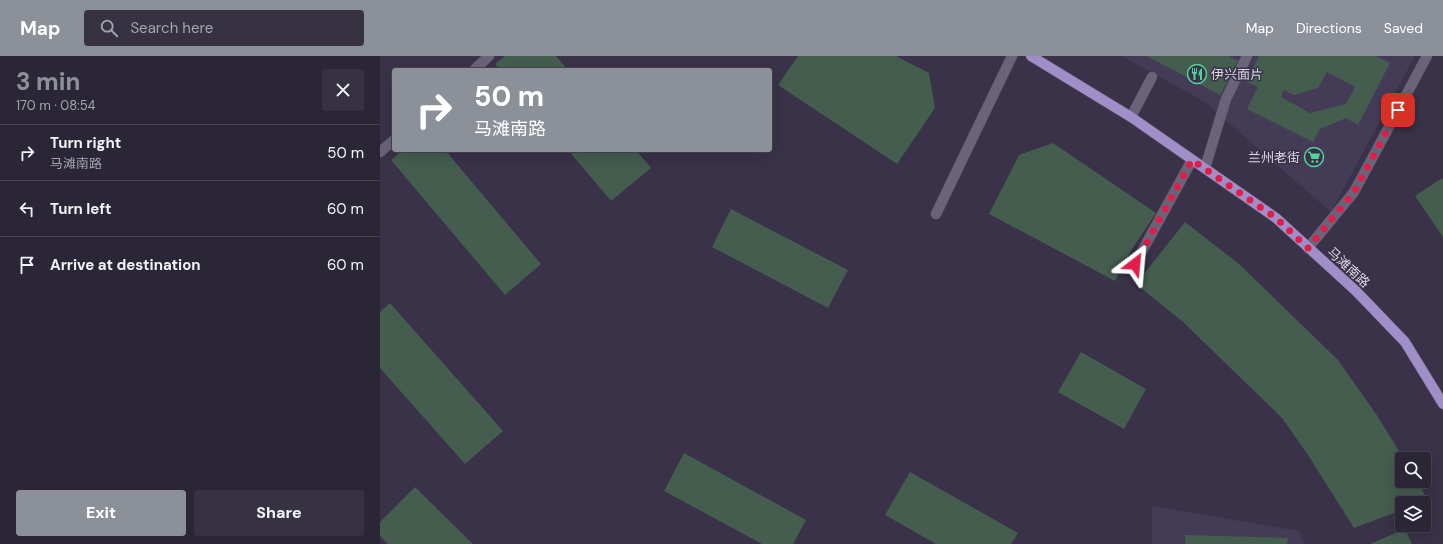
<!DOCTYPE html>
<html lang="en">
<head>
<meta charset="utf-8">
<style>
	:root { --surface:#2b2636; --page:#373242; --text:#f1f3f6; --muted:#a6a5ad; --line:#474351; --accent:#8c9099 }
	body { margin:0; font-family:"DM Sans","Noto Sans SC",sans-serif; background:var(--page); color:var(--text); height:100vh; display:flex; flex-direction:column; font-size:15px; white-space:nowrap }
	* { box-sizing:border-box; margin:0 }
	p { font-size:13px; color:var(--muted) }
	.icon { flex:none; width:22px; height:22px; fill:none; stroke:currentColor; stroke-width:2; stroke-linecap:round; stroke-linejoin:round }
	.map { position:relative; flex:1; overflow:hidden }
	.sheet { display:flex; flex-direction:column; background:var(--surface); width:380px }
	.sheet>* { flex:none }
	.guide { position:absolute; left:12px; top:12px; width:380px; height:84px; border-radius:4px; box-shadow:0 4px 16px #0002,0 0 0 1px var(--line); background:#8c9099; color:#fff; overflow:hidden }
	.controls { position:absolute; left:1015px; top:396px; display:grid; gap:8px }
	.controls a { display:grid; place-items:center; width:36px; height:36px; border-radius:4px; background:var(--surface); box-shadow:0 4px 16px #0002,0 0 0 1px var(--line); font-size:20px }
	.pin { position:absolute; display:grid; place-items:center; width:34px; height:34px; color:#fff; margin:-17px; border-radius:8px; box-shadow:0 2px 6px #0006 }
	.me { position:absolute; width:44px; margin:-22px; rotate:29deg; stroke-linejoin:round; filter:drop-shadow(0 0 3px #0008) }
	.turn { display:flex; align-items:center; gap:14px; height:84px; padding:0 16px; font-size:18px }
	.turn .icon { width:52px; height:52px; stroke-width:2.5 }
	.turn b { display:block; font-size:28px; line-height:34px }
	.round { display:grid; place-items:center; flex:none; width:42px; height:42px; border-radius:4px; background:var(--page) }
	.overview { display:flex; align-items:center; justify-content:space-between; height:68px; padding:0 16px }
	h1 { font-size:24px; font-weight:800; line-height:30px; color:var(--accent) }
	.action { display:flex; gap:8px; margin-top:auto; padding:8px 16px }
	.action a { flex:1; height:46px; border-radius:4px; background:var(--accent); color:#fff; font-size:16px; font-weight:800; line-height:46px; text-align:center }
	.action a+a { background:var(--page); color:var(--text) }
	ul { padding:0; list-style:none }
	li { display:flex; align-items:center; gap:12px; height:56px; padding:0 16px; border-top:1px solid var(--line) }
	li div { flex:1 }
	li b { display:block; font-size:15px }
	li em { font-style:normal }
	header { display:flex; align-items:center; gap:24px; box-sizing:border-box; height:56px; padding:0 20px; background:var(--accent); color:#fff }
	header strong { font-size:19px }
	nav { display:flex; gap:22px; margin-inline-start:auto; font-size:14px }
	.search { width:280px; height:36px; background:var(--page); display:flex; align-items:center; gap:10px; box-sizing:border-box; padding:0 14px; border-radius:4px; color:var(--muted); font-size:15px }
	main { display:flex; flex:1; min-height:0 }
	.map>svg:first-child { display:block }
	.built { fill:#443c57 }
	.building { fill:#445d4f; fill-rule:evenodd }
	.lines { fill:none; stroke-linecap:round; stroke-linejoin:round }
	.minor-casing { stroke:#554f61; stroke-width:11 }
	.major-casing { stroke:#554f61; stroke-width:11 }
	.minor { stroke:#6a647b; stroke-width:10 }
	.major { stroke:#9f8ec7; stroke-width:10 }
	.route { stroke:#e11d48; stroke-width:7; stroke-dasharray:0 12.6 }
	.labels { text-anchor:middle; stroke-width:3; stroke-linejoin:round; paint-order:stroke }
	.poi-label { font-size:13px; fill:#dcd8e6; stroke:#393248; text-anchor:start }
	.street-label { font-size:13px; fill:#dcd8e6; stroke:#393248 }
</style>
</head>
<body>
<header>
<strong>Map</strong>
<div class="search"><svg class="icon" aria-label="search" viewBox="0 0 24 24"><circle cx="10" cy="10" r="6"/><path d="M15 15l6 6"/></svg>Search here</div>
<nav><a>Map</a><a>Directions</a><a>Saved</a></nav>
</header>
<main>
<section class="sheet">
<div class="overview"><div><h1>3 min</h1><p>170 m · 08:54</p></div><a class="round"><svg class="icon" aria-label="close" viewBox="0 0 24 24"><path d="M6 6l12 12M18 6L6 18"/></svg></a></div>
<ul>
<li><svg class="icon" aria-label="right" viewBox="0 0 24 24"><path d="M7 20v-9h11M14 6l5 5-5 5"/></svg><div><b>Turn right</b><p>马滩南路</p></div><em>50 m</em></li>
<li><svg class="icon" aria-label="left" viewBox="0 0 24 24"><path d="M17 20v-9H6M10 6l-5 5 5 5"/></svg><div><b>Turn left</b></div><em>60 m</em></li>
<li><svg class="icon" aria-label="arrive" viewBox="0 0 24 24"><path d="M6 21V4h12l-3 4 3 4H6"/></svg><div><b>Arrive at destination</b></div><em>60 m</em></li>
</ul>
<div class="action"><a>Exit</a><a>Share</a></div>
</section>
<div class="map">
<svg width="1063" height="488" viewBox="0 0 1063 488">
	<rect width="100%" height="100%" fill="#393248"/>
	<path class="built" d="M742,0H1035L951,156L825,46Z
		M772,450L919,475L924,488H772Z"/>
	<path class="building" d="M125,0H176L188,14H120L115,8Z
		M418,0H516L549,17L555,52L517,108L398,29Z
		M767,0H849L858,5L840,39Z
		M879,0H996L1010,7L978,69L966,62L940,73L933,86L867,53L878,31L866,26ZM947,16L975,31L966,48L930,57L901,41L904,34L914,39L938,32Z
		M673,87L776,157L752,193L735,225L609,158L639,99Z
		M23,94H65L161,208L125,239L11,104Z
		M188,94H256L271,112L231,145Z
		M1062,122L1063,124V181L1035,140Z
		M351,153L468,214L448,252L332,191Z
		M805,166L859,208L958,304L996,358L1024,403H1022V425H1038L1047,444L1040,447H1022V454L974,472L928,399L902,362L803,266L756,228Z
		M10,247L123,375L85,408L0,312V256Z
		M701,296L766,333L744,373L678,336Z
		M304,397L426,464L413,488H382L284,435Z
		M530,416L638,477L631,488H556L505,459Z
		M35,431L93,488H8L0,480V466Z
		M1025,473L1032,488H990Z
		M805,479L908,482L907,488H805Z"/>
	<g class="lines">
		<g class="minor-casing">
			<path id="minor" d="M94,14L109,0
				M751,61L772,21
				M0,96L14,84
				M825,112L846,43L867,0
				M556,158L632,0
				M928,192L974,136L1047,0
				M755,208L812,104"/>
		</g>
		<g class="major-casing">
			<path id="major" d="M651,0L751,61L896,162L976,235L1025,286L1063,348"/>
		</g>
		<use href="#minor" class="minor"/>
		<use href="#major" class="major"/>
	</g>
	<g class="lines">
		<path class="route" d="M755,208L812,104L896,162L928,192L974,136L1018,54"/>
	</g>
	<defs>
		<g id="restaurant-ring" transform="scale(1)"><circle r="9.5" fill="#393248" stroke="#52d397" stroke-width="1.5"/><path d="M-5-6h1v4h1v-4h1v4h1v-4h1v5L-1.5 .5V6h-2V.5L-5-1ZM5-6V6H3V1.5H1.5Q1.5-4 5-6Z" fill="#52d397"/></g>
		<g id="supermarket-ring" transform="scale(1)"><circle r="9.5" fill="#393248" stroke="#52d397" stroke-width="1.5"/><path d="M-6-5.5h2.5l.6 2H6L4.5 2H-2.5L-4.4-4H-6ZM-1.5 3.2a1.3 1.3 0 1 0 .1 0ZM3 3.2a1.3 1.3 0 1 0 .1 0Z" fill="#52d397"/></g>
	</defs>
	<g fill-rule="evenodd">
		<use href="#restaurant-ring" x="817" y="18"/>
		<use href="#supermarket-ring" x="934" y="101"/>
	</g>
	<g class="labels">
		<g class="poi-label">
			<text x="831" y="23">伊兴面片</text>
			<text x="920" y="106" text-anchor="end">兰州老街</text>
		</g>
		<g class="street-label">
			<text transform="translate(969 211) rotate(43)" y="5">马滩南路</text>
		</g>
	</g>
</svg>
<div class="controls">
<a><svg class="icon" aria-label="search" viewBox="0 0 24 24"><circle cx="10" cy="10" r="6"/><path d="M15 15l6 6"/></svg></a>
<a><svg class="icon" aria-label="layers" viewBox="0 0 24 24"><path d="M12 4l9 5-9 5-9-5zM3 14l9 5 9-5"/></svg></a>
</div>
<div class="pin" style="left:1018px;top:54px;background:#d93025"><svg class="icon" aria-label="arrive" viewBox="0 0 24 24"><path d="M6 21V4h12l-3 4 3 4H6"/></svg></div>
<svg class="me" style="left:755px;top:208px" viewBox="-20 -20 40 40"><path d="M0-17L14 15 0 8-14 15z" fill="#e11d48" stroke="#fff" stroke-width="4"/></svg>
<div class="guide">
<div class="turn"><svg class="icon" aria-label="right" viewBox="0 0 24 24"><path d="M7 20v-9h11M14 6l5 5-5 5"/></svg><div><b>50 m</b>马滩南路</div></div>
</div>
</div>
</main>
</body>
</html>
